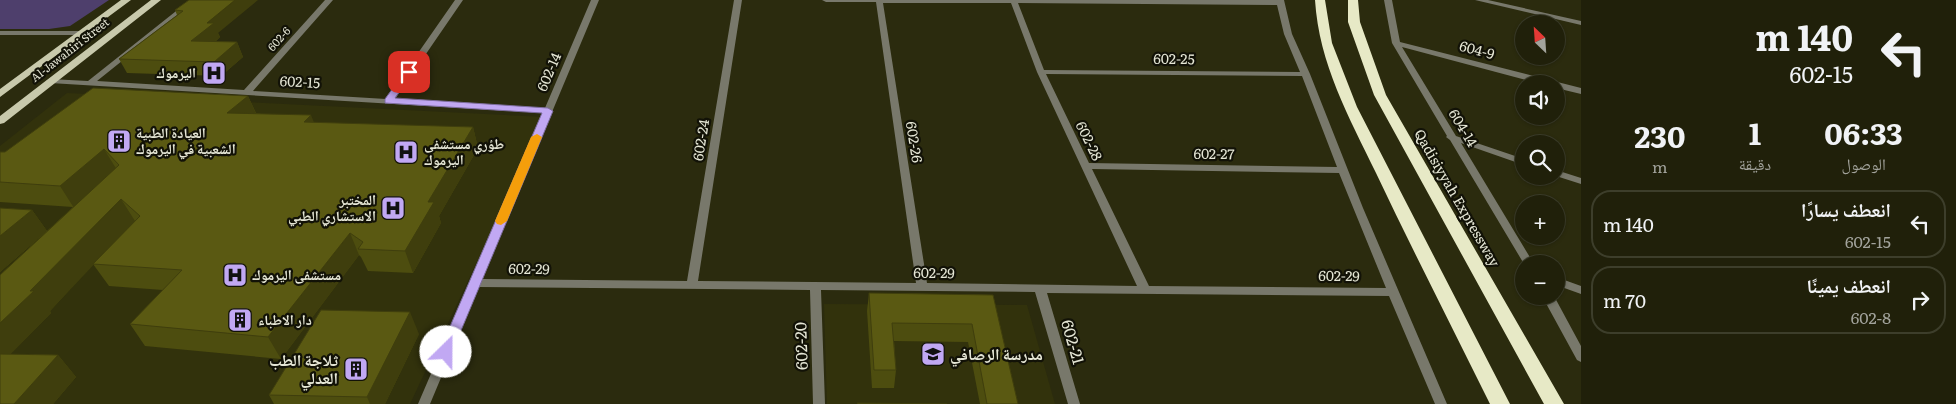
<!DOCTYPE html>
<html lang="ar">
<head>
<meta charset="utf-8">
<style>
	:root { --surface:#20200a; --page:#282813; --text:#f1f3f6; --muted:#a2a39c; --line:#3d3e2b }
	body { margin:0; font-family:Literata,"Noto Naskh Arabic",serif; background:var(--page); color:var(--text); direction:rtl; height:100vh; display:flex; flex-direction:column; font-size:19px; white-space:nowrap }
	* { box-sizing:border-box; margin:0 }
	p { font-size:16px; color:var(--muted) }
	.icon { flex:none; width:28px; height:28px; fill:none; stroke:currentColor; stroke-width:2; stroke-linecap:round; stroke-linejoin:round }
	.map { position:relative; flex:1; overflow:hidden; direction:ltr }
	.panel { display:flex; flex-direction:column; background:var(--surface); width:375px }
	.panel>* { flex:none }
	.top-card { background:#20200a; color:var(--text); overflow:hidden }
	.needle { width:32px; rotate:335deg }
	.buttons { position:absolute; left:1515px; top:15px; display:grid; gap:10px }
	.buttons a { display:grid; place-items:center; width:50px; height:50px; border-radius:50%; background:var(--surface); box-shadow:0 1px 4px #0004,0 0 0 1px var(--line); font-size:25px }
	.pin { position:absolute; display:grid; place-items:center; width:42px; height:42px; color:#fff; margin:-21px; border-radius:10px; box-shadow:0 2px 8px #0006 }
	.me { position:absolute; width:55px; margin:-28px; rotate:23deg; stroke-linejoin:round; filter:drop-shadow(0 0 4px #0008) }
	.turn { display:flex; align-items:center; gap:18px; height:105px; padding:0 20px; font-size:22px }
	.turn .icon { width:65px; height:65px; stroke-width:2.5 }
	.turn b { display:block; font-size:35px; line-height:42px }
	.eta { display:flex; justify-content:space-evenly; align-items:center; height:85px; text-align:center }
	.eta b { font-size:30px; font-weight:700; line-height:35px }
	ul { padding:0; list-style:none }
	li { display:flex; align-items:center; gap:15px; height:68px; margin:0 10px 8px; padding:0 10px; border:2px solid var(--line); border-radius:20px }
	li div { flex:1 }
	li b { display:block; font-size:19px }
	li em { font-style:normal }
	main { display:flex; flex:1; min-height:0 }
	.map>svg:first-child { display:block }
	.built { fill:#32320c }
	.green { fill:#4e3f6c }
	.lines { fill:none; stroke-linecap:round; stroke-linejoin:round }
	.minor { fill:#78786b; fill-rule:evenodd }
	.primary { fill:#c8c9ac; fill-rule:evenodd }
	.motorway { fill:#e7e9c6; fill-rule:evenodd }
	.wall { fill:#4d4d0f }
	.shaded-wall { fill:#3f3e0d }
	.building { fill:#5a5912; stroke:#3f3e0d }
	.route { fill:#c1a8f3; stroke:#7d6d9e }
	.slow { fill:#f59e0b }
	.labels { text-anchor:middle; stroke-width:4.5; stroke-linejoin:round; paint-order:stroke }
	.far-street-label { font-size:11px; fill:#e5e6d5; stroke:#121207 }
	.street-label { font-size:14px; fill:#e5e6d5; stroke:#121207 }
	.poi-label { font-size:14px; font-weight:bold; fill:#e5e6d5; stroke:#121207; text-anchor:start }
	.near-street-label { font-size:16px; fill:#e5e6d5; stroke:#121207 }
	.near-poi-label { font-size:16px; font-weight:bold; fill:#e5e6d5; stroke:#121207; text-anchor:start }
</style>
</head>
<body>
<main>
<section class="panel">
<div class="top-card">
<div class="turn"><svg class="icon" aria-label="left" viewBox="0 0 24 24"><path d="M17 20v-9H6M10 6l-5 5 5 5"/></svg><div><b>140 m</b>602-15</div></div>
</div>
<div class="eta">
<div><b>06:33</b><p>الوصول</p></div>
<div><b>1</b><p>دقيقة</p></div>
<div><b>230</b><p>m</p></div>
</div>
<ul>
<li><svg class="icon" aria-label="left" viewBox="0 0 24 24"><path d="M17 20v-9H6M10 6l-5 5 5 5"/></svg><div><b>انعطف يسارًا</b><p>602-15</p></div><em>140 m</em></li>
<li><svg class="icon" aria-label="right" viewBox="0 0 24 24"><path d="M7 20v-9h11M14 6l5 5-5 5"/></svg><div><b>انعطف يمينًا</b><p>602-8</p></div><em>70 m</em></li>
</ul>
</section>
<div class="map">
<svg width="1581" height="404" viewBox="0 0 1581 404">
	<rect width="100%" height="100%" fill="#2b2b0e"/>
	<path class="built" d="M67,93L545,117L410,404H0V146Z
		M824,304L1027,305L1055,404H827Z"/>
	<path class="green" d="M0,0H109L70,26L49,29H0Z"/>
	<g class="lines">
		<path class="minor" d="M190,0H198L97,81L244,90L325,0H333L253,91L386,99L455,0H463L395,99L545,108L591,0H599L482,279L687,281L734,0H742L698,281L916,283L876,2H826L822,0H1284L1292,34L1310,74L1363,208L1447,404H1435L1389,296L1047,293L1080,404H1068L1035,292L821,290L825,404H813L810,290L479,287L430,404H418L543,113L50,83L46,81L50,79L88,81ZM883,3H1011L1037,72L1137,286L927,283ZM1018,3L1277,5L1284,34L1300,72L1044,70ZM1046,74L1302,76L1337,167L1089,163ZM1092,169L1339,173L1386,288L1149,286Z
			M1384,0H1392L1400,42L1581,88V94L1556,88V84H1541L1402,47L1456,136L1524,159V165L1461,143L1534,264H1524L1450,140L1446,137L1447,136L1392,43Z
			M1475,0H1488L1581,21V25Z
			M0,31H82L86,33L82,35H0Z
			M1556,170L1581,178V184L1556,176Z
			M1556,277L1581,286V294L1556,285Z
			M1542,296H1554L1581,346V362L1577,360Z"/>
		<path class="primary" d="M121,0H131L0,97V89Z
			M151,0H161L4,123L0,124V116Z"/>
		<path class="motorway" d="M1315,0H1325L1332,43L1357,107L1510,404H1490C1452,327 1413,251 1376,173C1349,117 1319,64 1315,0Z
			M1348,0H1358L1360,22L1386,95L1564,404H1544L1374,95L1348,22Z"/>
	</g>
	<path class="wall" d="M189,0L218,33L220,37L215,42H237L243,57L221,76L127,73L119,59L177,15L175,10Z
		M248,96L256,113L314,123L473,127L478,148L439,216L441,223L413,273L368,271L361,257L359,255L281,359L145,346L130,324L163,290L109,286L93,264L50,311L51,313L10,354L58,355L76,377L53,404H0V275L46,232L0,272V208L32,210L47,231L73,207L0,202V152H5Z
		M869,293L993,295L1018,404H980L968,342L894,341L896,370L894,388H872L867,311Z
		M419,334L385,404H274L269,395Z"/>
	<path class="shaded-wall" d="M235,0H258L218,33L220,37L199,55L191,41L207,23Z
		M237,42L243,57L221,76L214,62Z
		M248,96L257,116L227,113Z
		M311,115L319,135L304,122Z
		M473,127L478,148L439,216L441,223L413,273L405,251L428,202Z
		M104,149L117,170L74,208L60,186Z
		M121,199L135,221L50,311L51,313L0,365V323L30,291Z
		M32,210L47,231L0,272V236Z
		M350,233L359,255L281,359L268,337Z
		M410,312L419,334L385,404H370L367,397Z
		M58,355L76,377L53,404H14Z"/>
	<path class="building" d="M189,0H235L207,23H214L191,41L237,42L214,62L119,59L183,11L175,10Z
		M93,88L248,96L227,113L311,115L304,122L473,127L428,202H434L405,251L358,249L363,242L350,233L268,337L130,324L182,270L93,264L140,216L121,199L30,291H34L0,323V275L119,165L104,149L60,186L0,182V152H5Z
		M0,208L32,210L0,236Z
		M869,293L993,295L1018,404H987L972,324L892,323L896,370H874Z
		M321,310L410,312L367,397L269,395Z
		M0,354L58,355L14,404H0Z
		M857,403L947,404H858Z"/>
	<path class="route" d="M409,69L414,72L395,98L548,108L553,111L452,352L450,356L446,358L441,356L439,352L542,113L385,103V99L406,70Z"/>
	<path class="slow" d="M537,134L542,137L507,221L501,225L497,224L495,221L531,137Z"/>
	<defs>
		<g id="hospital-square" transform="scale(1.25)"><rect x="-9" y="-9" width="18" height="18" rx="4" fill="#c1a8f3" stroke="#121207"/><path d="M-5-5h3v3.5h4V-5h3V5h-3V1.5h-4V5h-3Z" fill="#111"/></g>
		<g id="building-square" transform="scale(1.25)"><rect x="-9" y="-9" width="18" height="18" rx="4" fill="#c1a8f3" stroke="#121207"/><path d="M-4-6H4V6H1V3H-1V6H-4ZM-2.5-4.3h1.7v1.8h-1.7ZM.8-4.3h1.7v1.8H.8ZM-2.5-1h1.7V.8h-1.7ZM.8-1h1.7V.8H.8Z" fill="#111"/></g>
		<g id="school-square" transform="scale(1.25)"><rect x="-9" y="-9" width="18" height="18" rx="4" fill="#c1a8f3" stroke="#121207"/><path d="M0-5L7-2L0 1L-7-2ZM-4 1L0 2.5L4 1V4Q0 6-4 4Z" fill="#111"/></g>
	</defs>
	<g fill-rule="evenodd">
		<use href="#hospital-square" x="214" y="73"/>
		<use href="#building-square" x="119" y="141"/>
		<use href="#hospital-square" x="406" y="152"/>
		<use href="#hospital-square" x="393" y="208"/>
		<use href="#hospital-square" x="235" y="275"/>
		<use href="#building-square" x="240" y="320"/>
		<use href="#school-square" x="933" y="354"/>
		<use href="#building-square" x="356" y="369"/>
	</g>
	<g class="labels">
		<g class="far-street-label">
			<text transform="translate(279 39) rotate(-48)" y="4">602-6</text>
			<text transform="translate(70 50) rotate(-38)" y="4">Al-Jawahiri Street</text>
		</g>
		<g class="street-label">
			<text transform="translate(1477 50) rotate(15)" y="5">604-9</text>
			<text transform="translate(1174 59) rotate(1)" y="5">602-25</text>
			<text transform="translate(549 72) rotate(-67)" y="5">602-14</text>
			<text transform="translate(300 82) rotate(3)" y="5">602-15</text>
			<text transform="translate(1463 128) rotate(59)" y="5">604-14</text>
			<text transform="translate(701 140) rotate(-81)" y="5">602-24</text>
			<text transform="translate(1089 141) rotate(64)" y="5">602-28</text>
			<text transform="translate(914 142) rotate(81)" y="5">602-26</text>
			<text transform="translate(1214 154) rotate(1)" y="5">602-27</text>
			<text transform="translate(1457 198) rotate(60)" y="5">Qadisiyyah Expressway</text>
			<text transform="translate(529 269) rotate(1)" y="5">602-29</text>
			<text transform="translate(934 273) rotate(1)" y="5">602-29</text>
			<text transform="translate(1339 276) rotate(1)" y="5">602-29</text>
		</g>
		<g class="poi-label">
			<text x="196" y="78" text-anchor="end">اليرموك</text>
			<text x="136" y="138">العيادة الطبية<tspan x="136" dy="16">الشعبية في اليرموك</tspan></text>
			<text x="424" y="149">طؤري مستشفى<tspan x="424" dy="16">اليرموك</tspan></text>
			<text x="376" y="205" text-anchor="end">المختبر<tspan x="376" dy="16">الاستشاري الطبي</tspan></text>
			<text x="252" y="280">مستشفى اليرموك</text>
			<text x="258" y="325">دار الاطباء</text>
		</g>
		<g class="near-street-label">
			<text transform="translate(1073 342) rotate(74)" y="6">602-21</text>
			<text transform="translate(801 346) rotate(-92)" y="6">602-20</text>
		</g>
		<g class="near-poi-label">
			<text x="950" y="360">مدرسة الرصافي</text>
			<text x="338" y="366" text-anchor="end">ثلاجة الطب<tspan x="338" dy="18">العدلي</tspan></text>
		</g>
	</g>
</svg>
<div class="buttons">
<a><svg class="needle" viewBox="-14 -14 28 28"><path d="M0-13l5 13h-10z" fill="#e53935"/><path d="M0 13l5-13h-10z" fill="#a2a39c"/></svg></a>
<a><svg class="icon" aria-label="sound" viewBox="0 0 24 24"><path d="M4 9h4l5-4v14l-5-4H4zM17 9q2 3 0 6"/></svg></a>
<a><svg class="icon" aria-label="search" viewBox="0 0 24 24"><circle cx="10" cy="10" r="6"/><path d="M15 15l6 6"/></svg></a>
<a>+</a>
<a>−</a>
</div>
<div class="pin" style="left:409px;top:72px;background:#d93025"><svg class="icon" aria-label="arrive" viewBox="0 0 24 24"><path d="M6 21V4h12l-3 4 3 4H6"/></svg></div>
<svg class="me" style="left:446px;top:352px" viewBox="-20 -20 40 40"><circle r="19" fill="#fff"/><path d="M0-13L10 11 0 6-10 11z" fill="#c1a8f3"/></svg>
</div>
</main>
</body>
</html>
